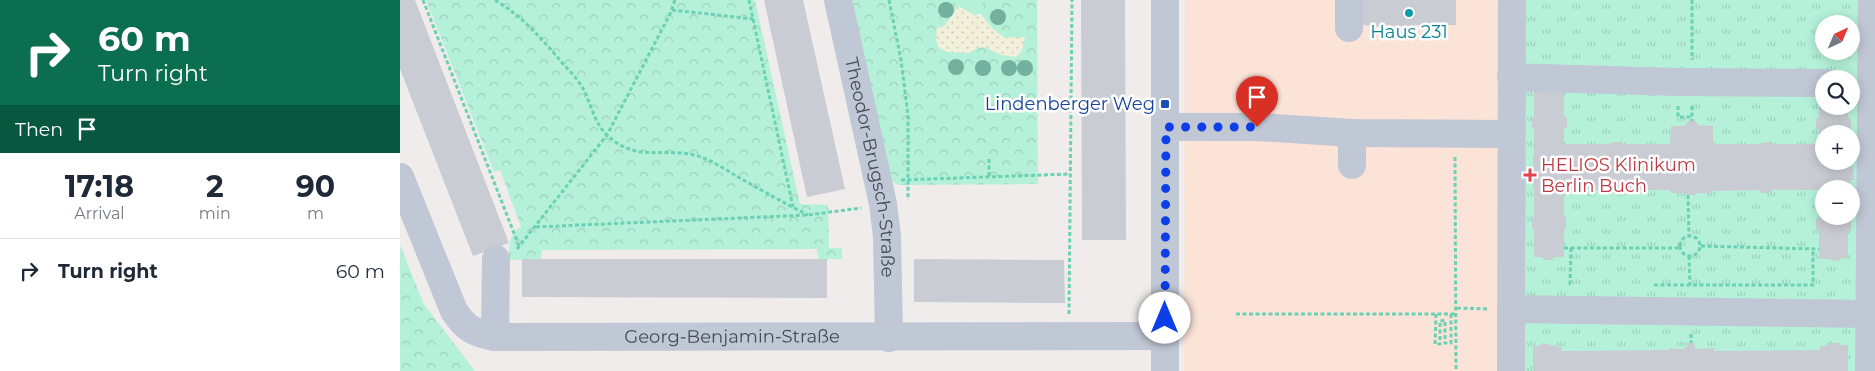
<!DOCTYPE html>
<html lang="en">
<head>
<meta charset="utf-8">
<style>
	:root { --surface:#fff; --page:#f6f6f7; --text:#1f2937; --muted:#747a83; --line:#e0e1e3 }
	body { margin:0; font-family:Montserrat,sans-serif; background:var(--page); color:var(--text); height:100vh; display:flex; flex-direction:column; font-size:19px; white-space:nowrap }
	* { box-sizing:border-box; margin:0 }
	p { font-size:16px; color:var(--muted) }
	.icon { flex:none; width:28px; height:28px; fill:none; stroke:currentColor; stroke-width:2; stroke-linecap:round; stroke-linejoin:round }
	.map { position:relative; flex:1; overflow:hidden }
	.details { display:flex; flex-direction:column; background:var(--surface); width:400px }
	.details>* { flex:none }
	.banner { background:#0b6e4f; color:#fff; overflow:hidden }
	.needle { width:32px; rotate:44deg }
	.tools { position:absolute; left:1415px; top:15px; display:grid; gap:10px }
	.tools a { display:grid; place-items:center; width:45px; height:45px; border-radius:50%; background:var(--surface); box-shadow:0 2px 12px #0003; font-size:25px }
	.pin { position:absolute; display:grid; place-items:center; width:42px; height:42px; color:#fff; margin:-51px -21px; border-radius:50% 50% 50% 0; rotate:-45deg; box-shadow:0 0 5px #0007 }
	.pin .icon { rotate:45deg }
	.me { position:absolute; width:55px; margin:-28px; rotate:0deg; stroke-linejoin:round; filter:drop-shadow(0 0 4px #0008) }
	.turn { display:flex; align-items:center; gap:18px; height:105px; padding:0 15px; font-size:22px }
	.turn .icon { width:65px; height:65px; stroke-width:2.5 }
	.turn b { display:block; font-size:35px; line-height:42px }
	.then { display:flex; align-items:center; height:48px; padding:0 15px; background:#0003; gap:10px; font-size:19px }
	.eta { display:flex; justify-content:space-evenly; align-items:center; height:85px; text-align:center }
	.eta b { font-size:30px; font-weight:700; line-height:35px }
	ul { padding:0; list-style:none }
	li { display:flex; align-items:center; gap:15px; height:65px; padding:0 15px; border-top:1px solid var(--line) }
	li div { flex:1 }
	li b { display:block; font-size:19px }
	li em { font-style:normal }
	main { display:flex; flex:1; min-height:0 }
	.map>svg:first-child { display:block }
	.medical { fill:#fce3d8; fill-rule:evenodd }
	.grass { fill:url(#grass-tufts); fill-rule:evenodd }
	.forest { fill:url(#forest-crowns) }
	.sand { fill:url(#sand-dots) }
	.pitch { fill:#b5f1d9 }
	.building { fill:#caccd4 }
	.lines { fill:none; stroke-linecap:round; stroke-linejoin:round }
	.path { stroke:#6bd1b4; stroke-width:3; stroke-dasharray:4 2.5; stroke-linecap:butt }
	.minor { stroke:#c0c7d5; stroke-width:28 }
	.tree { fill:#74b09e }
	.route { stroke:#0d3ee8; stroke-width:9; stroke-dasharray:0 16.2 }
	.culture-dot { fill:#0f9aa8; stroke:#fff; stroke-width:2 }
	.transit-dot { fill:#1a4fb4; stroke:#fff; stroke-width:2 }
	.health-dot { fill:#e0444e; stroke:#fff; stroke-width:2 }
	.labels { text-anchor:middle; stroke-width:5; stroke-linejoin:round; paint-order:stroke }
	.culture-label { font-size:18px; fill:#0d838f; stroke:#fff }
	.transit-label { font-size:18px; fill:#164399; stroke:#fff; text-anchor:end }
	.health-label { font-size:18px; fill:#be3a42; stroke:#fff; text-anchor:start }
	.street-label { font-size:18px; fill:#434a5a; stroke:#fff }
</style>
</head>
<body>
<main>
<section class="details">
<div class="banner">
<div class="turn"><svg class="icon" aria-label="right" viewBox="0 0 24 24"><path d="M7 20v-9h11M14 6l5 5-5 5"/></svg><div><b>60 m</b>Turn right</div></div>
<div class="then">Then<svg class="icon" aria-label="arrive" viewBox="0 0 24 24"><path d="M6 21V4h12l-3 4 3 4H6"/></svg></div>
</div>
<div class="eta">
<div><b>17:18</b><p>Arrival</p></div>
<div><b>2</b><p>min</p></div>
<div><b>90</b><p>m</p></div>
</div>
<ul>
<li><svg class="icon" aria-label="right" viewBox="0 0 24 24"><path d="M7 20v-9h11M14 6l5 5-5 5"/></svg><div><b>Turn right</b></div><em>60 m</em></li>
</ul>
</section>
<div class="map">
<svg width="1475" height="371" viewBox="0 0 1475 371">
	<defs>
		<pattern id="grass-tufts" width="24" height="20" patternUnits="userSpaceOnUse" patternTransform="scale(1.25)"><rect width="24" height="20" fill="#b5f1d9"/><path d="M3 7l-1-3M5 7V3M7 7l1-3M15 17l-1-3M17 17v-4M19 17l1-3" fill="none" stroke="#9dd0bc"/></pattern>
		<pattern id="forest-crowns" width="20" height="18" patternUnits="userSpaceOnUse" patternTransform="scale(1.25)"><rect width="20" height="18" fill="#b5f1d9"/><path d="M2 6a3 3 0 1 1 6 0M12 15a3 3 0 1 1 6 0" fill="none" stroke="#9dd0bc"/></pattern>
		<pattern id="sand-dots" width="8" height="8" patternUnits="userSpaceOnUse" patternTransform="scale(1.25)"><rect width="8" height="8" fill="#f2f0da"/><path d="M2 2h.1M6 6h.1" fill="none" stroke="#d1cfbd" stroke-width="1.8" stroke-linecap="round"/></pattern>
	</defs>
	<rect width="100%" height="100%" fill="#efeceb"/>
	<path class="medical" d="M785,0H1475V371H784ZM1424,24H1451V51H1424ZM1424,79H1451V106H1424ZM1424,134H1451V161H1424ZM1424,189H1451V216H1424Z"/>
	<path class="grass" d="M1124,0H1475V371H1124ZM1424,24H1451V51H1424ZM1424,79H1451V106H1424ZM1424,134H1451V161H1424ZM1424,189H1451V216H1424Z"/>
	<path class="forest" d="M26,0H355L400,204L428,205L429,248H442V259H418L417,249L142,250L141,259L109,260C109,247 108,234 121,227L100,170L94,172Z
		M444,0H637L638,184L499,185L484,178Z
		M0,245L24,304L75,371H0Z"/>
	<path class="sand" d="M558,5L576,15L580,13L592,28L605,38L625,37L622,51L616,57L601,55L584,47L577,48L569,53L548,52L539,48L536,40L537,25L542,28L553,15Z"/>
	<path class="pitch" d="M548,0H585L576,16Z"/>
	<path class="building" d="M0,0H15L109,243L73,256L0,69Z
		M364,0H403L445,189L407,197Z
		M681,0H725L726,240H682Z
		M963,0H1056V25H1043L1041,27H1034L1032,25H1015L1013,27L985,25L983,27L963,25Z
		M1134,89H1164V116L1167,118V127L1164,129V144H1210L1213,142H1222L1223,144H1270L1271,126H1285L1288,121L1295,120L1298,125L1313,126V144H1358L1361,143L1370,142L1372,144H1419V130L1416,127V119L1419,117V89H1424V106H1448V117L1451,120V128L1448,130V134H1424V161H1450V167H1453L1454,180H1450V189H1424V216H1448L1451,219V229L1448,231V258H1441L1439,261L1419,258V232L1416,228V219L1419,217V190H1372L1369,193H1361L1359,190L1313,191V193H1297L1296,195H1288L1285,193H1271L1270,190H1223L1220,193H1212L1209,190L1164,191V216L1166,218V228L1164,231V257H1155L1152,260H1144L1143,257H1134V230L1132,228V219L1134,216V191L1132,179H1129L1130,168L1133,167V155H1134V129L1132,127V118L1134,116Z
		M122,259H427V298L122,297Z
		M514,259L664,260L665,303L514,302Z
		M1142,343L1161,347L1162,351L1269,350V348L1283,349L1287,346L1286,343H1295L1294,347L1298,349L1314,348V351L1420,350V346H1427L1429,343H1440L1441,345H1448V371H1133V346H1139Z"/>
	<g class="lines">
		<path class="path" d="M23,0L119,246
			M95,0C122,16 144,41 164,65C170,71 176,78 181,85C191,101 193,122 207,135C234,161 259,149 290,154C307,157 323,168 338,177C361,190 384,203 408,215
			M349,0L393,207
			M489,0L501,60L508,115V200
			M1292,0V60
			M272,10L353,19
			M1278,106V117H1292
			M1292,106V121
			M1055,157L1056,371
			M589,176V158
			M501,180L670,174
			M1288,195L1289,236
			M136,227L408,215L461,208
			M1280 246a10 10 0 1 1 20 0a10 10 0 1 1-20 0Z
			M1301,246L1419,249
			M1164,248H1281
			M1171,248L1170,284H1173
			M117,249L207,135L270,14L275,0
			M1289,256L1290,285
			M1254,285H1413V249
			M1057,308L1089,309
			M669,314L672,0
			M836,314H1056
			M1036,314L1035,344H1040V321L1045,320V343H1051V314
			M1291,334V343"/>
		<g class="minor">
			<path id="s1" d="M438,0L483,204L487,236L489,338"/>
			<path d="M949,0V28"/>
			<path d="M1111,77L1278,82L1424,83"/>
			<path d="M766,127H857L952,133L1111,134"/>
			<path d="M952,133V165"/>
			<path id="s2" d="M0,177L54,311C66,329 74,333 95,337L765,336"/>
			<path d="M1111,309L1470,314"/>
			<path d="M95,337L96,259"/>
			<path d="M765,371V0"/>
			<path d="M1111,371L1112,0"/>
			<path d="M1469,371L1472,0"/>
		</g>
	</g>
	<g class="tree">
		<circle cx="546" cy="10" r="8"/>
		<circle cx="598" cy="17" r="8"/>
		<circle cx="556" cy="67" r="8"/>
		<circle cx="583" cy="68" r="8"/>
		<circle cx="609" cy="68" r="8"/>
		<circle cx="625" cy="68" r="8"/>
	</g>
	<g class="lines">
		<path class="route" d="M765,318L766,127H857"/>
	</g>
	<circle class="culture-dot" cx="1009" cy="13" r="5"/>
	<rect class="transit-dot" x="760" y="99" width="10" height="10" rx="2.5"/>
	<path class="health-dot" d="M1127.5 167.5h5v5h5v5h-5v5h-5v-5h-5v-5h5z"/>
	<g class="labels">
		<g class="culture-label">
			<text x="1009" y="38">Haus 231</text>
		</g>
		<g class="transit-label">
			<text x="755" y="110">Lindenberger Weg</text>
		</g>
		<g class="health-label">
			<text x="1141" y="171">HELIOS Klinikum<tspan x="1141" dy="21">Berlin Buch</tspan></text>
		</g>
		<g class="street-label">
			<text dy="6" stroke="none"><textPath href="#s1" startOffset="171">Theodor-Brugsch-Straße</textPath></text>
			<text dy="6" stroke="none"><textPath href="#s2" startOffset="432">Georg-Benjamin-Straße</textPath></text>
		</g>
	</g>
</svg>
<div class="tools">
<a><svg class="needle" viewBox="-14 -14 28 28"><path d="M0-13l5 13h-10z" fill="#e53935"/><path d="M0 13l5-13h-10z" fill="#747a83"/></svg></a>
<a><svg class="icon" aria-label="search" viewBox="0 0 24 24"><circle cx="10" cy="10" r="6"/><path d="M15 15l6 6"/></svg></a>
<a>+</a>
<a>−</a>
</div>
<div class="pin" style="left:857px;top:127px;background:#d93025"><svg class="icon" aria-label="arrive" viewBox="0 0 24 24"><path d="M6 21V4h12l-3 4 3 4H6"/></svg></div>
<svg class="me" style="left:765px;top:318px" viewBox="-20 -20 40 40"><circle r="19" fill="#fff"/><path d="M0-13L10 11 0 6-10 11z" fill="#0d3ee8"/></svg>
</div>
</main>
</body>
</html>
